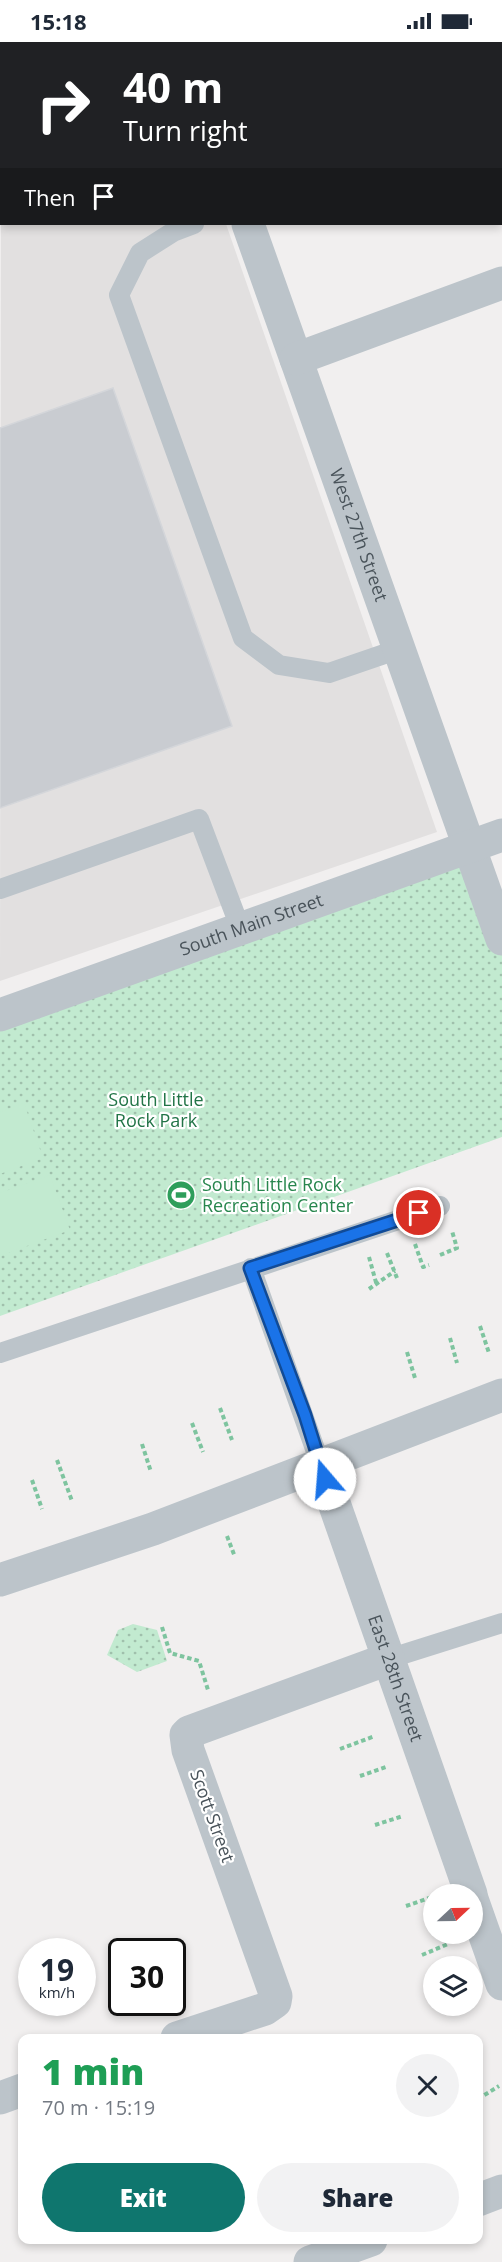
<!DOCTYPE html>
<html lang="en">
<head>
<meta charset="utf-8">
<style>
	:root { --surface:#fff; --page:#f2f2f3; --text:#1f2937; --muted:#747a83; --accent:#0f766e }
	body { margin:0; font-family:"Open Sans",sans-serif; background:var(--page); color:var(--text); height:100vh; display:flex; flex-direction:column; font-size:22px; white-space:nowrap }
	* { box-sizing:border-box; margin:0 }
	p { font-size:20px; color:var(--muted) }
	.icon { flex:none; width:33px; height:33px; fill:none; stroke:currentColor; stroke-width:2; stroke-linecap:round; stroke-linejoin:round }
	.map { position:relative; flex:1; overflow:hidden }
	.drawer { position:absolute; left:18px; top:1992px; width:465px; height:210px; display:flex; flex-direction:column; background:var(--surface); border-radius:12px; box-shadow:0 3px 9px #0003 }
	.drawer>* { flex:none }
	.guide { position:absolute; left:0px; top:0px; width:502px; height:183px; box-shadow:0 3px 9px #0003; background:#202124; color:#fff; overflow:hidden }
	.needle { width:39px; rotate:68deg }
	.controls { position:absolute; left:423px; top:1842px; display:grid; gap:12px }
	.controls a { display:grid; place-items:center; width:60px; height:60px; border-radius:50%; background:var(--surface); box-shadow:0 3px 9px #0003; font-size:30px }
	.speed { position:absolute; left:18px; top:1896px; display:flex; gap:12px; font-size:30px; font-weight:700; text-align:center }
	.speed>* { display:grid; place-content:center; width:78px; height:78px; border-radius:50%; background:var(--surface); box-shadow:0 3px 9px #0003; line-height:1 }
	.speed small { font-size:15px; font-weight:400 }
	.speed .limit { border:3px solid #111; border-radius:9px; background:#fff; color:#111 }
	.pin { position:absolute; display:grid; place-items:center; width:51px; height:51px; color:#fff; margin:-26px; border:3px solid #fff; border-radius:50%; box-shadow:0 2px 6px #0007 }
	.me { position:absolute; width:66px; margin:-33px; rotate:342deg; stroke-linejoin:round; filter:drop-shadow(0 0 4px #0008) }
	.turn { display:flex; align-items:center; gap:21px; height:126px; padding:0 24px; font-size:27px }
	.turn .icon { width:78px; height:78px; stroke-width:2.5 }
	.turn b { display:block; font-size:42px; line-height:51px }
	.then { display:flex; align-items:center; height:57px; padding:0 24px; background:#0003; gap:12px; font-size:22px }
	.round { display:grid; place-items:center; flex:none; width:63px; height:63px; border-radius:32px; background:var(--page) }
	.headline { display:flex; align-items:center; justify-content:space-between; height:102px; padding:0 24px }
	h1 { font-size:36px; font-weight:800; line-height:45px; color:#1e9e55 }
	.primary-button { display:flex; gap:12px; margin-top:auto; padding:12px 24px }
	.primary-button a { flex:1; height:69px; border-radius:36px; background:var(--accent); color:#fff; font-size:24px; font-weight:800; line-height:69px; text-align:center }
	.primary-button a+a { background:var(--page); color:var(--text) }
	.status { display:flex; justify-content:space-between; align-items:center; height:42px; padding:0 30px; background:var(--surface); direction:ltr }
	.status svg { height:16px; fill:currentColor }
	.map>svg:first-child { display:block }
	.education { fill:#e2e0e0 }
	.green { fill:url(#green-dots) }
	.pitch { fill:#c2ead0 }
	.building { fill:#c9ccd1; stroke:#d4d6da; stroke-width:1.5 }
	.lines { fill:none; stroke-linecap:round; stroke-linejoin:round }
	.path { stroke:#7ec49f; stroke-width:4; stroke-dasharray:4.5 3; stroke-linecap:butt }
	.service { stroke:#bcc4ca; stroke-width:20 }
	.minor { stroke:#bcc4ca; stroke-width:33 }
	.tertiary { stroke:#bcc4ca; stroke-width:33 }
	.route-casing { stroke:#114b97; stroke-width:15 }
	.route { stroke:#1a73e8; stroke-width:10 }
	.labels { text-anchor:middle; stroke-width:4.5; stroke-linejoin:round; paint-order:stroke }
	.street-label { font-size:18px; fill:#49535a; stroke:#fff }
	.park-label { font-size:18px; fill:#227447; stroke:#fff }
	.leisure-label { font-size:18px; fill:#27864d; stroke:#fff; text-anchor:start }
</style>
</head>
<body>
<div class="status"><b>15:18</b><svg viewBox="0 0 49 12"><path d="M0 12V9h3v3zM5 12V6h3v6zM10 12V3h3v9zM15 12V0h3v12zM26 1h20v11H26zM47 4h2v5h-2z"/></svg></div>
<div class="map">
<svg width="502" height="2220" viewBox="0 0 502 2220">
	<defs>
		<pattern id="green-dots" width="8" height="8" patternUnits="userSpaceOnUse" patternTransform="scale(1.5)"><rect width="8" height="8" fill="#c2ead0"/><path d="M2 2h.1M6 6h.1" fill="none" stroke="#a0c0ac" stroke-width="1.8" stroke-linecap="round"/></pattern>
	</defs>
	<rect width="100%" height="100%" fill="#f1efef"/>
	<path class="education" d="M1,166L2,182H226L437,790L0,939Z"/>
	<path class="green" d="M469,806L502,897V1095L0,1274V973Z
		M133,1582L157,1588L167,1619L137,1630L107,1613L118,1588Z"/>
	<path class="pitch" d="M24,1061L43,1116L0,1132V1070Z
		M50,1133L70,1188L0,1214V1151Z"/>
	<path class="building" d="M113,346L232,684L0,766V386Z"/>
	<g class="lines">
		<path class="path" d="M415,1202L423,1225L429,1223
			M387,1211L397,1236
			M440,1213L457,1206L452,1189
			M369,1215L377,1244
			M369,1247L395,1229
			M480,1284L489,1311
			M450,1296L457,1321
			M407,1310L415,1336
			M220,1366L232,1398
			M192,1381L203,1410
			M142,1402L151,1430
			M57,1418L72,1459
			M32,1438L42,1467
			M227,1494L235,1515
			M162,1585L170,1611L199,1619L208,1648
			M340,1707L375,1694
			M360,1734L386,1725
			M375,1783L403,1774
			M406,1864L432,1855
			M422,1913L448,1902
			M478,2057L499,2044"/>
		<path class="service" d="M194,182L173,190L140,211L119,253L243,596L279,623L329,631L399,607
			M0,847L199,777L241,888
			M251,1226L320,1421
			M0,1311L440,1164
			M388,1617L502,1581"/>
		<g class="minor">
			<path d="M183,0V2"/>
			<path id="s1" d="M248,182L502,897"/>
			<path d="M296,317L502,241"/>
			<path id="s2" d="M320,1421L471,1852"/>
			<path d="M0,1538L153,1487L502,1353"/>
			<path d="M472,1857L502,1942"/>
			<path d="M177,1996L265,1967L275,1960L276,1954L188,1708L186,1693L189,1690L388,1617"/>
			<path d="M0,2056L22,2048"/>
			<path d="M478,2158L502,2149"/>
			<path d="M310,2220L371,2198"/>
		</g>
		<path class="tertiary" id="s3" d="M0,973L502,793"/>
	</g>
	<g class="lines">
		<g class="route-casing">
			<path id="route" d="M325,1437L305,1373L250,1226L419,1171"/>
		</g>
		<use href="#route" class="route"/>
	</g>
	<defs>
		<g id="stadium-disc" transform="scale(1.5)"><circle r="9.5" fill="#2e9e5b" stroke="#fff"/><path d="M0-5a6.5 5 0 1 0 0 10a6.5 5 0 1 0 0-10ZM-3.5-1.8h7v3.6h-7Z" fill="#fff"/></g>
	</defs>
	<g fill-rule="evenodd">
		<use href="#stadium-disc" x="181" y="1153"/>
	</g>
	<g class="labels">
		<g class="street-label">
			<text dy="6" stroke="none"><textPath href="#s1" startOffset="330">West 27th Street</textPath></text>
			<text dy="6" stroke="none"><textPath href="#s3" startOffset="267">South Main Street</textPath></text>
			<text dy="6" stroke="none"><textPath href="#s2" startOffset="228">East 28th Street</textPath></text>
			<text transform="translate(212 1774) rotate(70)" y="6">Scott Street</text>
		</g>
		<g class="park-label">
			<text x="156" y="1064">South Little<tspan x="156" dy="21">Rock Park</tspan></text>
		</g>
		<g class="leisure-label">
			<text x="202" y="1149">South Little Rock<tspan x="202" dy="21">Recreation Center</tspan></text>
		</g>
	</g>
</svg>
<div class="controls">
<a><svg class="needle" viewBox="-14 -14 28 28"><path d="M0-13l5 13h-10z" fill="#e53935"/><path d="M0 13l5-13h-10z" fill="#747a83"/></svg></a>
<a><svg class="icon" aria-label="layers" viewBox="0 0 24 24"><path d="M12 4l9 5-9 5-9-5zM3 14l9 5 9-5"/></svg></a>
</div>
<div class="speed"><div>19<small>km/h</small></div><div class="limit">30</div></div>
<div class="pin" style="left:419px;top:1171px;background:#d93025"><svg class="icon" aria-label="arrive" viewBox="0 0 24 24"><path d="M6 21V4h12l-3 4 3 4H6"/></svg></div>
<svg class="me" style="left:325px;top:1437px" viewBox="-20 -20 40 40"><circle r="19" fill="#fff"/><path d="M0-13L10 11 0 6-10 11z" fill="#1a73e8"/></svg>
<div class="guide">
<div class="turn"><svg class="icon" aria-label="right" viewBox="0 0 24 24"><path d="M7 20v-9h11M14 6l5 5-5 5"/></svg><div><b>40 m</b>Turn right</div></div>
<div class="then">Then<svg class="icon" aria-label="arrive" viewBox="0 0 24 24"><path d="M6 21V4h12l-3 4 3 4H6"/></svg></div>
</div>
<section class="drawer">
<div class="headline"><div><h1>1 min</h1><p>70 m · 15:19</p></div><a class="round"><svg class="icon" aria-label="close" viewBox="0 0 24 24"><path d="M6 6l12 12M18 6L6 18"/></svg></a></div>
<div class="primary-button"><a>Exit</a><a>Share</a></div>
</section>
</div>
</body>
</html>
